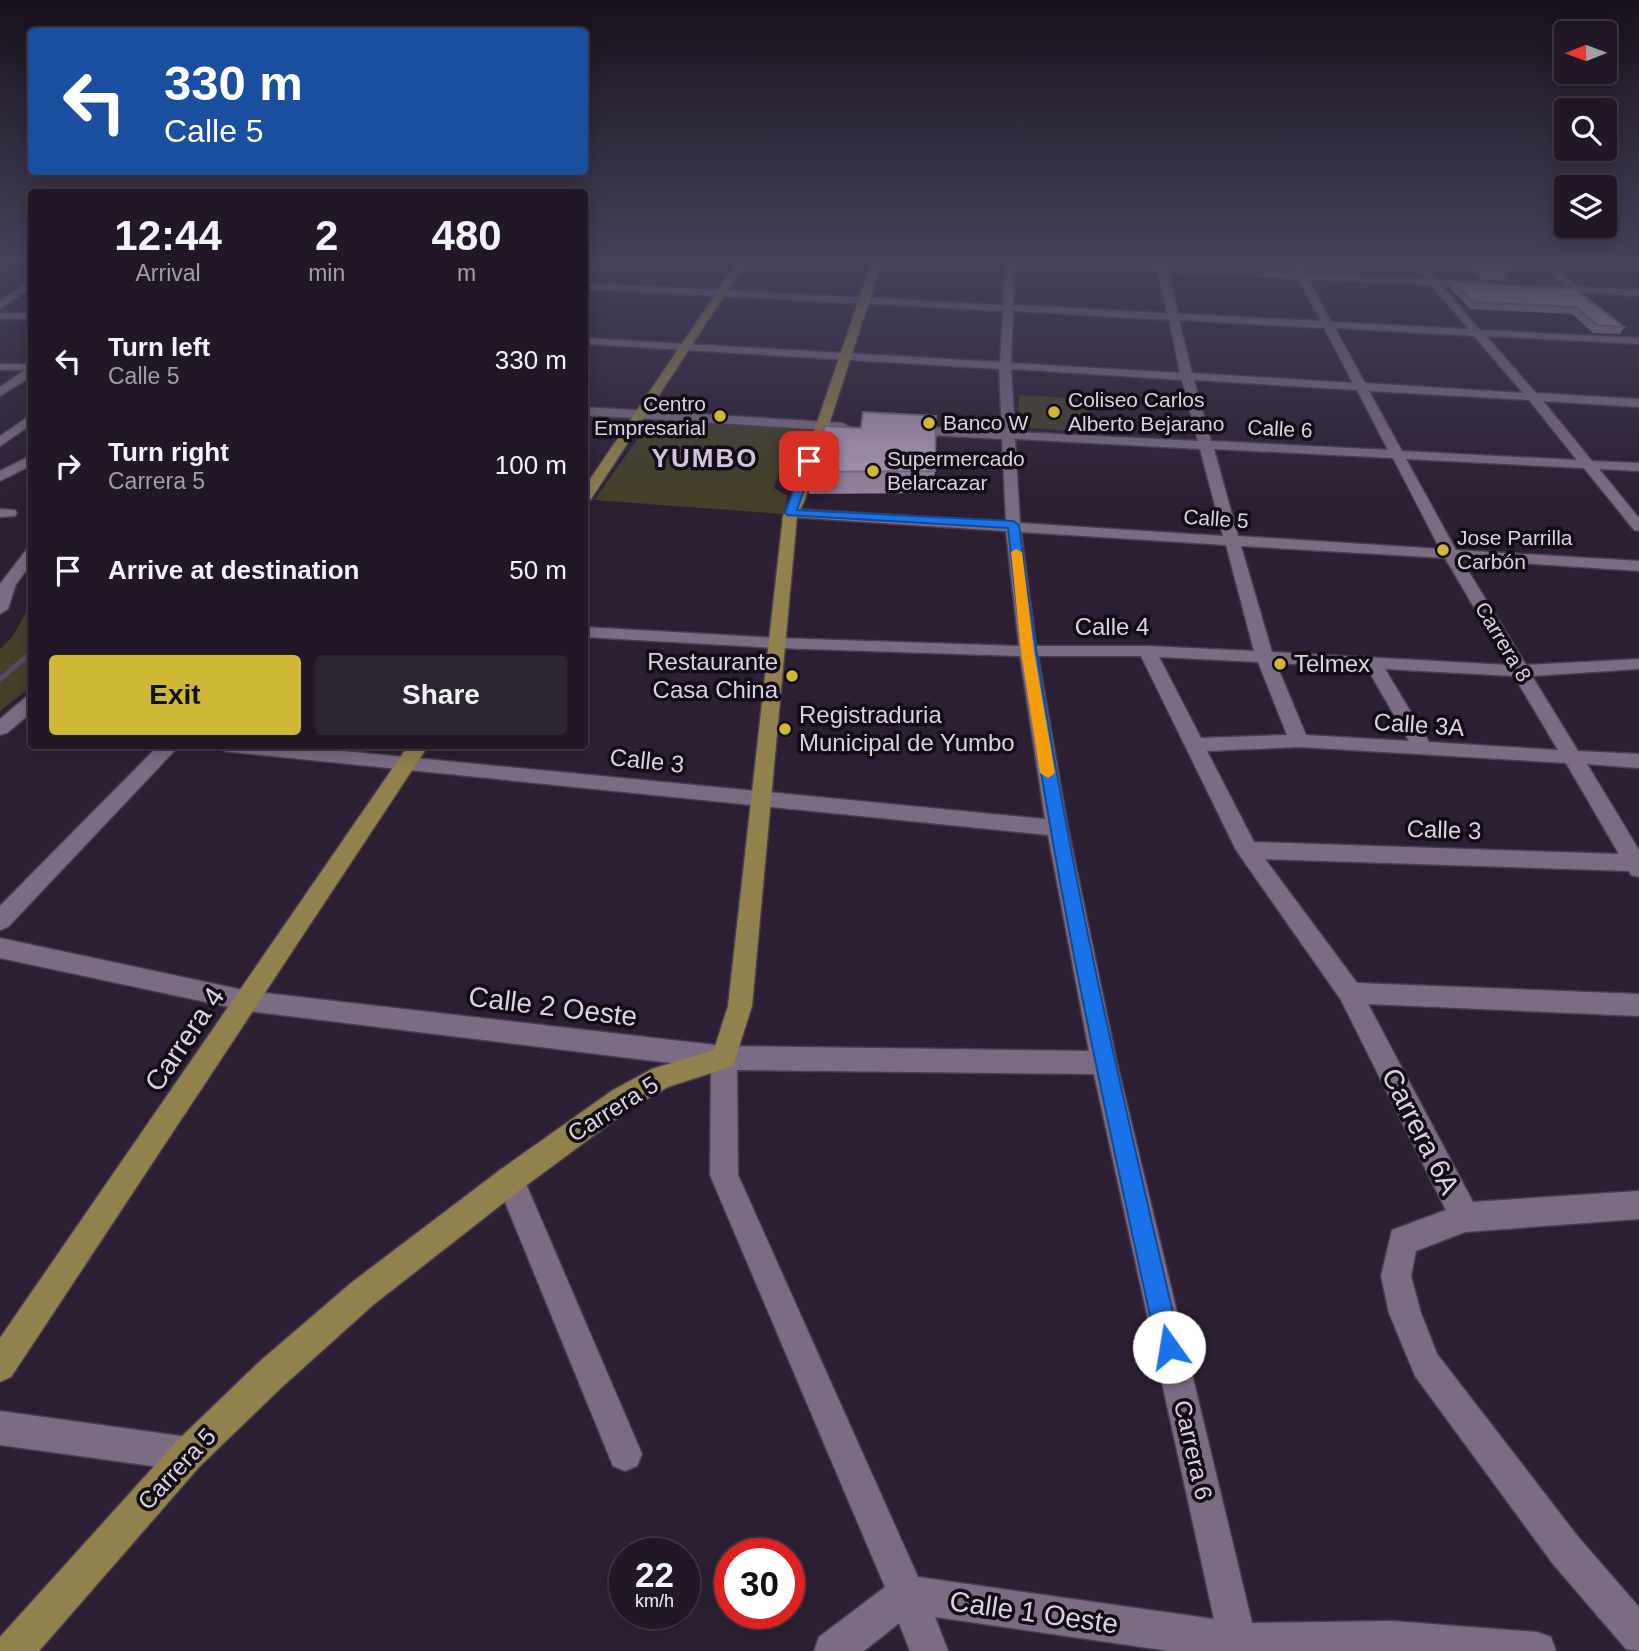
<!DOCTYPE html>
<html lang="en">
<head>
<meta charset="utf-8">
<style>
	:root { --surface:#211726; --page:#2d2432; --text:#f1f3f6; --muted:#a29fa7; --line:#3e3643; --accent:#cfb837 }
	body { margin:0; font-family:Arial,sans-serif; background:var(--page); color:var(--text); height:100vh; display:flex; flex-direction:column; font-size:26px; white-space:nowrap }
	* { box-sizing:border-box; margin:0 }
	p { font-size:23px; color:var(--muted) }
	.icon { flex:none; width:38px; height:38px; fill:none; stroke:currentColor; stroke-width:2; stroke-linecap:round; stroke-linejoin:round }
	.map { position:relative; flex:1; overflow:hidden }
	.panel { position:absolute; left:28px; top:189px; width:560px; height:560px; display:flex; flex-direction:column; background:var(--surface); border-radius:7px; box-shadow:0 4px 18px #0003,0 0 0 2px var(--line) }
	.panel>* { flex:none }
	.guide { position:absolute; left:28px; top:28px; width:560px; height:147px; border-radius:7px; box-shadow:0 4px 18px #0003,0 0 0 2px var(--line); background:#1a4fa0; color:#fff; overflow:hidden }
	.needle { width:46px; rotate:269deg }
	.buttons { position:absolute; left:1554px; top:21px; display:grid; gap:14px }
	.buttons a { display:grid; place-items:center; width:63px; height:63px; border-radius:7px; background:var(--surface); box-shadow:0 4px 18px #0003,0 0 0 2px var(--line); font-size:35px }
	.speed { position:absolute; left:609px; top:1538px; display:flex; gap:14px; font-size:35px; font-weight:700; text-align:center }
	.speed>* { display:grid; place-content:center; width:91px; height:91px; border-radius:50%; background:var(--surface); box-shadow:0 4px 18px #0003,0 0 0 2px var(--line); line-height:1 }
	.speed small { font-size:18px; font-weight:400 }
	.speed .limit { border:10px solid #d22; background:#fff; color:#111 }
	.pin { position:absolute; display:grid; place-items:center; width:60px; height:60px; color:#fff; margin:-30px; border-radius:14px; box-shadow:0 4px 10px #0006 }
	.me { position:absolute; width:77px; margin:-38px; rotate:347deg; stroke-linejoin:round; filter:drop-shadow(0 0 5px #0008) }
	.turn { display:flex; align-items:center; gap:24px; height:147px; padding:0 21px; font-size:32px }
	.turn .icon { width:91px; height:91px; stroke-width:2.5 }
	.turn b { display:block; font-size:49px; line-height:60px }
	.eta { display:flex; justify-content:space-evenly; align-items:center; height:119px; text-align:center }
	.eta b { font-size:42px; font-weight:800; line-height:49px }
	.cta { display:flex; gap:14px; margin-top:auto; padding:14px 21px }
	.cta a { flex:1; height:80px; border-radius:7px; background:var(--accent); color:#111; font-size:28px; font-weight:800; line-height:80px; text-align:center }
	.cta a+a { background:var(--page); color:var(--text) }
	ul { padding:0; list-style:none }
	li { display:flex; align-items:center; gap:21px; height:105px; padding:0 21px }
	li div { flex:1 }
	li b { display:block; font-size:26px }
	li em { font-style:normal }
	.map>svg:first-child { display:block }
	.green { fill:#44402a }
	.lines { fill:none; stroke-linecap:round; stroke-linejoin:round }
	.stream { stroke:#5b4966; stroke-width:5 }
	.minor-casing { stroke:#483d4e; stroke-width:3 }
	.major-casing { stroke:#483d4e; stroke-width:3 }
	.minor { fill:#7b6c84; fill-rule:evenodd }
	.major { fill:#92814d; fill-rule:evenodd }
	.wall { fill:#93819d }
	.building { fill:#ab96b6; stroke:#78697f; stroke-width:2 }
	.route { fill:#1a73e8; stroke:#114b97; stroke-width:2 }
	.slow { fill:#f59e0b }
	.poi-dot { fill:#cfb837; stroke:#110c15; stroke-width:2.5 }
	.labels { text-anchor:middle; stroke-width:7; stroke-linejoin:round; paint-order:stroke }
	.far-poi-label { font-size:21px; fill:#dbd2e0; stroke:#110c15; text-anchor:start }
	.far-street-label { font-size:21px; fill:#dbd2e0; stroke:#110c15 }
	.street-label { font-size:24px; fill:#dbd2e0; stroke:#110c15 }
	.poi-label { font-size:24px; fill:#dbd2e0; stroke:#110c15; text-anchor:start }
	.far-district-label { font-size:26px; font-weight:bold; letter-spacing:2px; fill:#d3c2dd; stroke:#110c15 }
	.near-street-label { font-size:28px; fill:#dbd2e0; stroke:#110c15 }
</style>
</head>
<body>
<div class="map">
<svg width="1639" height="1651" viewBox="0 0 1639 1651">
	<rect width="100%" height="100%" fill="#2c1f33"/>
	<path class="green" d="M1019,395L1088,399L1093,432L1027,428L1019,424Z
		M652,419L808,429L806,436L789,441L774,488L788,496L783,514L594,500Z
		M31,603V687L0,711V649L13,636Z"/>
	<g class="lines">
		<path class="stream" d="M0,679L32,652"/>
		<g class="minor-casing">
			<path id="minor" d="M590,264H600L584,277V269Z
				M1005,264H1015L1013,305L1167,313L1158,272L1050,267L1046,264L1157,266L1156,264H1166V267L1295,273L1291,264H1300L1305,274L1426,279L1414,264H1423L1437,280L1485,283V287L1482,288L1442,286L1480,330L1639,338V344L1486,336L1536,393L1639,399V407L1543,401L1592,461L1639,463V471L1599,469L1639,518V531L1634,530L1584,468L1406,459L1456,550L1639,561V571L1461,559L1526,665L1639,659V669L1532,676L1578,751L1639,754V768L1587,764L1639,850V877L1631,875L1629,871L1265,859L1357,983L1639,994V1016L1368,1004L1473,1202L1639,1191V1219L1465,1232L1416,1251L1411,1276L1421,1313L1437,1354L1579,1538L1639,1607V1651L1626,1649L1553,1564L1415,1376L1389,1313L1381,1276L1392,1230L1446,1210L1341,1000L1236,850L1141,656H1038L1068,828L1117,1063L1252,1623L1392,1621L1537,1632L1551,1637L1556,1651H1169L935,1617L948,1651H910L899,1623L864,1651H814L819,1637L885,1587L710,1175L711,1068L248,1011L0,958V938L248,991L724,1046L1089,1051L1048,835L231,752L224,751L221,746H291L1045,819L1020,656L777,648L584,637V627L777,638L1019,646L1006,531L791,517L784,513L791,509L1006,522L1002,439L907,434L901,430L907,426L1002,431L999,369L584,344V338L1000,362L1003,311L584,289V283L1003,305ZM1168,272L1298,279L1321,321L1178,314ZM1308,279L1431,285L1469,329L1331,322ZM1013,311L1169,320L1180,373L1011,363ZM1179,320L1324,328L1353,383L1192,373ZM1335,328L1474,336L1523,393L1365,383ZM1011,369L1182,380L1198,441L1015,432ZM1194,380L1357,390L1388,450L1211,441ZM1369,391L1529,400L1577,460L1402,451ZM1015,439L1200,449L1223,536L1020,523ZM1214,449L1393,458L1440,549L1238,536ZM1021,532L1226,545L1254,651L1147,646H1036ZM1241,546L1445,558L1508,665L1272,652ZM1159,657L1258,662L1287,735L1201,738ZM1276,663L1367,668L1409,741L1306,735ZM1385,669L1514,676L1558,750L1429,742ZM1299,747L1566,763L1619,854L1254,842L1207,751ZM737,1070L1094,1074L1214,1619L918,1577L738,1175Z
				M1539,264H1549L1579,287L1639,290V296L1546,290V286H1566Z
				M32,278V286L0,309V301Z
				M0,313H32V319H0Z
				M0,364H32V376L0,396V387L25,370H0Z
				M584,407L843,423L849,427L843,431L584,415Z
				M32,414V424L0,446V436Z
				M32,455V465L0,481V471Z
				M0,509L15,510L17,513L15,516L0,517Z
				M32,548V563L16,584L8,609L0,614V584L27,549Z
				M32,696V712L7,733L0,735V719L25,698Z
				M158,746H179L8,927L0,930V906Z
				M510,1166L520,1170L642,1454L637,1466L625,1471L613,1466L496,1180L500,1170Z
				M0,1411L188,1437L200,1442L205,1454L200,1466L188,1471L0,1445Z"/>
		</g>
		<g class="major-casing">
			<path id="major" d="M736,264H745L591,499L584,503V488Z
				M871,264H881L805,499L797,516L752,1006L733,1066L668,1087L631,1108L520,1190L373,1305L282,1387L200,1466L39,1651H0V1637L176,1442L258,1363L351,1283L500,1170L613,1090L652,1069L714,1050L728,1006L783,516L791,499Z
				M408,746H428L11,1377L0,1382V1338Z"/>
		</g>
		<use href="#minor" class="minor"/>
		<use href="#major" class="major"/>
	</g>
	<path class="wall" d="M1464,264H1513L1505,281L1479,279Z
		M1454,282L1576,289L1624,327L1620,334L1593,333L1572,314L1470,309L1451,289Z
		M935,471L933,493L809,494V472Z"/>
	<path class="building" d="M1454,282L1576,289L1624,327L1597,325L1576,307L1473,302Z
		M863,412L936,416L935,471L809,472L825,426L861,428Z"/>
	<linearGradient id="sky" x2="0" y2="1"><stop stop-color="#18111c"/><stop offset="0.53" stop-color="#45425b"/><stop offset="1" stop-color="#45425b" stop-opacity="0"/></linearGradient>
	<rect width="1639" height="495" fill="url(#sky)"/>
	<path class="route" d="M809,458L814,461L797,510L1013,521L1019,525C1053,803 1117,1075 1181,1347L1178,1356L1169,1359L1160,1356L1157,1347C1097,1076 1037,805 1008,528L787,515L785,513L804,461Z"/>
	<path class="slow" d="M1016,549L1022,552L1034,651L1055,773L1048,778L1040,773L1021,651L1011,552Z"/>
	<g class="poi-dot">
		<circle cx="1054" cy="412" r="7"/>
		<circle cx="720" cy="416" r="7"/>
		<circle cx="929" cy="423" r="7"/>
		<circle cx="873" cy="471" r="7"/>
		<circle cx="1443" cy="550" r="7"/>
		<circle cx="1280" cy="664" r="7"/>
		<circle cx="792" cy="676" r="7"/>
		<circle cx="785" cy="729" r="7"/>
	</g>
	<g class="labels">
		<g class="far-poi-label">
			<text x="1068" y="407">Coliseo Carlos<tspan x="1068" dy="24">Alberto Bejarano</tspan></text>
			<text x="706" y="411" text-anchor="end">Centro<tspan x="706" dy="24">Empresarial</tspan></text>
			<text x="943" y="430">Banco W</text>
			<text x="887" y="466">Supermercado<tspan x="887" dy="24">Belarcazar</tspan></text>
			<text x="1457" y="545">Jose Parrilla<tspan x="1457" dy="24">Carbón</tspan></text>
		</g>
		<g class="far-street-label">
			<text transform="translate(1280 429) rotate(3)" y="7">Calle 6</text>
			<text transform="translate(1216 519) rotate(4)" y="7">Calle 5</text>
			<text transform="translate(1503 642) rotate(59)" y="7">Carrera 8</text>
		</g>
		<g class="street-label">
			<text x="1112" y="635">Calle 4</text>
			<text transform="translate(1419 725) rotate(4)" y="8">Calle 3A</text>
			<text transform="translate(647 761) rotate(6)" y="8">Calle 3</text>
			<text transform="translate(1444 830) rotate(2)" y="8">Calle 3</text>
			<text transform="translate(613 1109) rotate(-32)" y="8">Carrera 5</text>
			<text transform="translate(1193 1450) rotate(77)" y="8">Carrera 6</text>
			<text transform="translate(177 1469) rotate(-47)" y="8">Carrera 5</text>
		</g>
		<g class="poi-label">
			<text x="778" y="670" text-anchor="end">Restaurante<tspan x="778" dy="28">Casa China</tspan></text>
			<text x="1294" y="672">Telmex</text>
			<text x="799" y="723">Registraduria<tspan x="799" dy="28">Municipal de Yumbo</tspan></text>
		</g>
		<g class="far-district-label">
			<text x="705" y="467">YUMBO</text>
		</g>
		<g class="near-street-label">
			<text transform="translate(553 1006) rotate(7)" y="10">Calle 2 Oeste</text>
			<text transform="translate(184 1039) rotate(-56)" y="10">Carrera 4</text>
			<text transform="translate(1421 1131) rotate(63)" y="10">Carrera 6A</text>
			<text transform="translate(1034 1612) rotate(8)" y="10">Calle 1 Oeste</text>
		</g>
	</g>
</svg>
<div class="buttons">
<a><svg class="needle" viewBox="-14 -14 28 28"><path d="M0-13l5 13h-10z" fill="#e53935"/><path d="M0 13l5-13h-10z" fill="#a29fa7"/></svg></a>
<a><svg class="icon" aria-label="search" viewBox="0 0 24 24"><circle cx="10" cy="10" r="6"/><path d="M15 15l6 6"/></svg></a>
<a><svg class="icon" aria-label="layers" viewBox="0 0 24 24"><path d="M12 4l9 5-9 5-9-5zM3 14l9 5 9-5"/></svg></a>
</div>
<div class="speed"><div>22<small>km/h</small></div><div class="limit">30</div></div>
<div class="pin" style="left:809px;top:461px;background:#d93025"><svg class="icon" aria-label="arrive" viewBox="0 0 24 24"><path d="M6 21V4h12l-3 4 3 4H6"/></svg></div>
<svg class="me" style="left:1169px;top:1347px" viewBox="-20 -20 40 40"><circle r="19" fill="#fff"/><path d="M0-13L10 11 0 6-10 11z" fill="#1a73e8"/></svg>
<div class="guide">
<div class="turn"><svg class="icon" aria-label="left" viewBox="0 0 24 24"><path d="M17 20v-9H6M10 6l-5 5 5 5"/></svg><div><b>330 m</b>Calle 5</div></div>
</div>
<section class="panel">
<div class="eta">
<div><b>12:44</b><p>Arrival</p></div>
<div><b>2</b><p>min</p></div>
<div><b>480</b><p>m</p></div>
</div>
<ul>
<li><svg class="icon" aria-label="left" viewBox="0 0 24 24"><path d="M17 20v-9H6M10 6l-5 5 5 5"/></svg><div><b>Turn left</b><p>Calle 5</p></div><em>330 m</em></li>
<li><svg class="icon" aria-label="right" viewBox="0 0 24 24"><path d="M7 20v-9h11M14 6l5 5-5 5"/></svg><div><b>Turn right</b><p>Carrera 5</p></div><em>100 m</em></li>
<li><svg class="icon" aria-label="arrive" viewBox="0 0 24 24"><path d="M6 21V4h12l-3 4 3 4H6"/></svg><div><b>Arrive at destination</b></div><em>50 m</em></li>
</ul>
<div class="cta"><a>Exit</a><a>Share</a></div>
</section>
</div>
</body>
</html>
